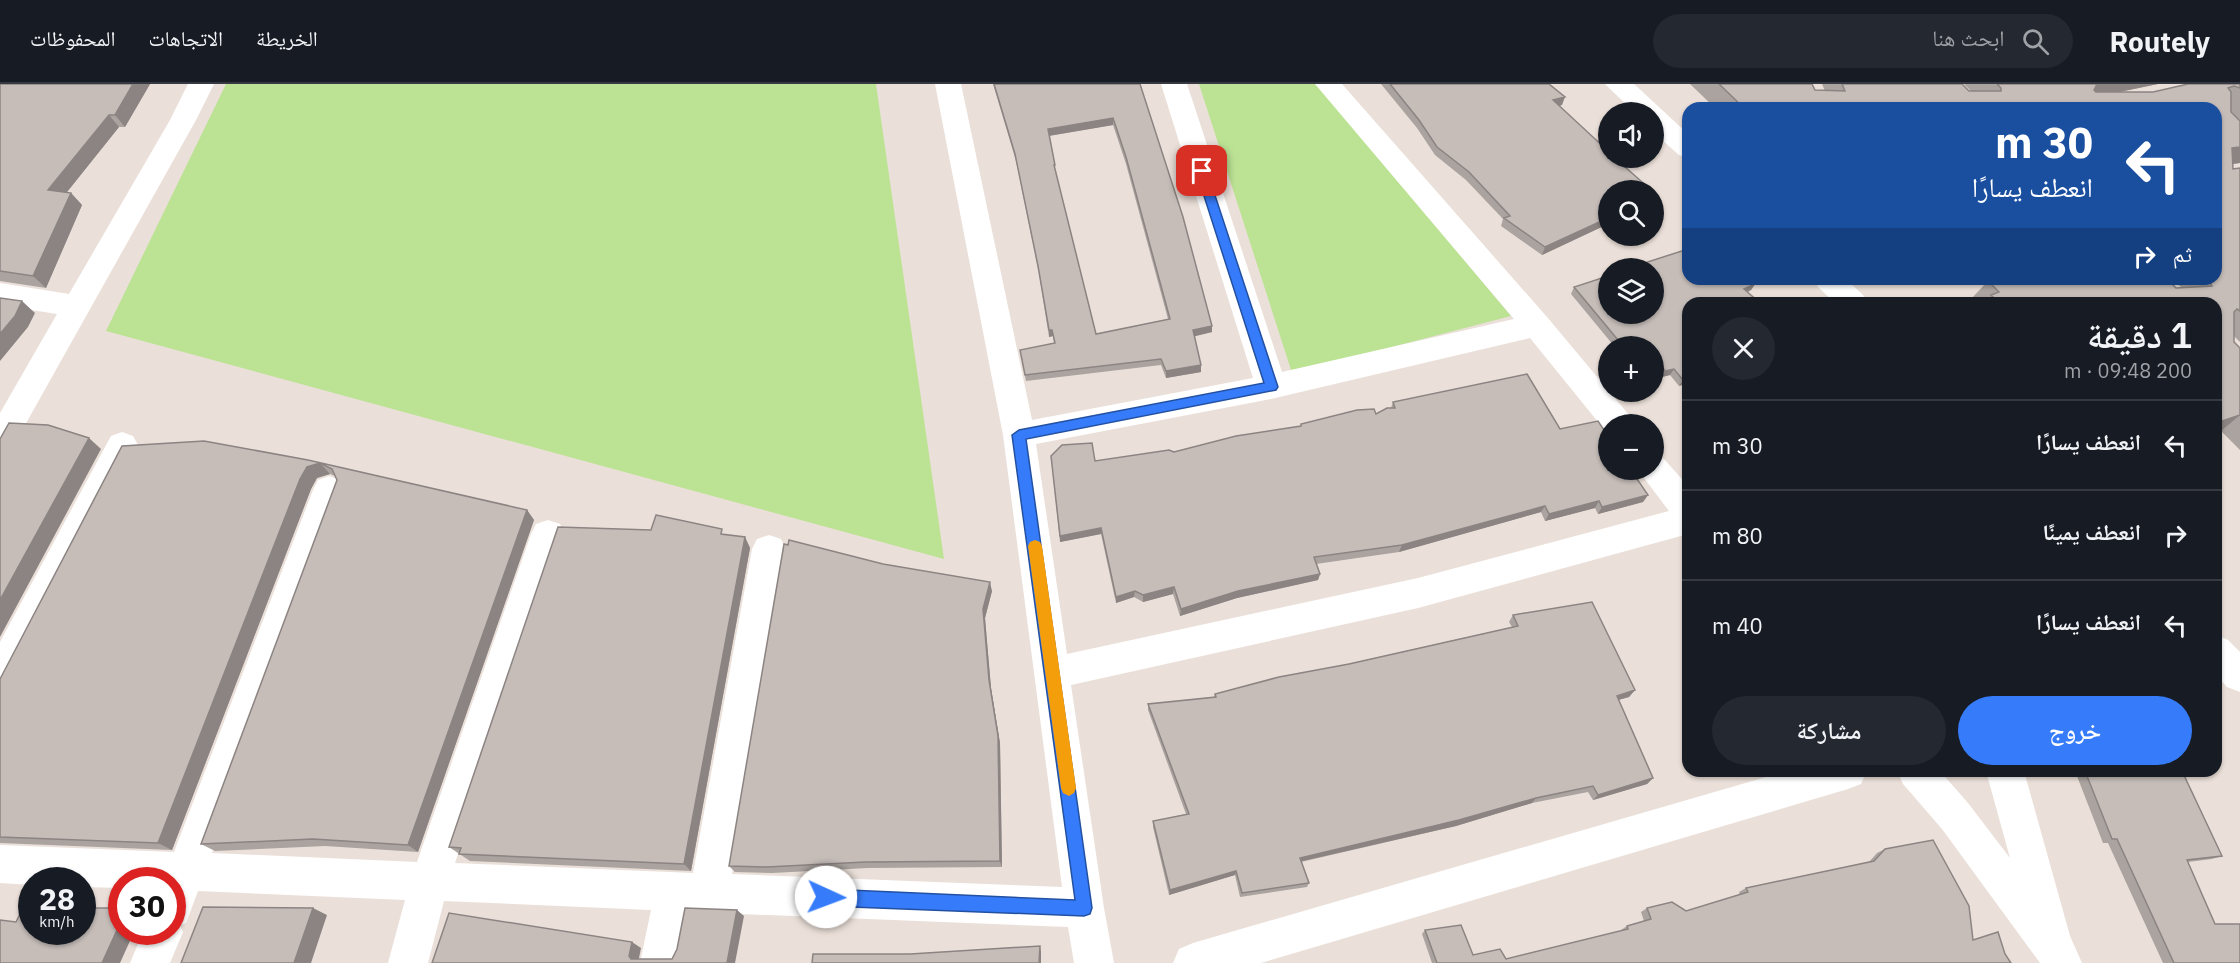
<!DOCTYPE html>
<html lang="ar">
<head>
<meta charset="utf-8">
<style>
	:root { --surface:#171b24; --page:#242831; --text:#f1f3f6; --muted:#9ea1a6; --line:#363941; --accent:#367cfa }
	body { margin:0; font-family:"IBM Plex Sans","Noto Naskh Arabic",sans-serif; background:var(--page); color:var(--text); direction:rtl; height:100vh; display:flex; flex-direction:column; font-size:22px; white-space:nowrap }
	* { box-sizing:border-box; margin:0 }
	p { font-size:20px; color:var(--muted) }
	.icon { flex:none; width:33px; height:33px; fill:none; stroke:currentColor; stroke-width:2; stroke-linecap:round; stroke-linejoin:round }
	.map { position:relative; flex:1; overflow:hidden; direction:ltr }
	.panel { position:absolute; left:1682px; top:213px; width:540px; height:480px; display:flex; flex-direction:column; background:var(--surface); border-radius:18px; box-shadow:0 2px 4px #0004; direction:rtl }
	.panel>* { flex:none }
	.hud { position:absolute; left:1682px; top:18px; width:540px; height:183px; border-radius:18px; box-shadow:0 2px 4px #0004; direction:rtl; background:#1a4fa0; color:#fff; overflow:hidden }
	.controls { position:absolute; left:1598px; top:18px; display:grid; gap:12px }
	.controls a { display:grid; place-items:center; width:66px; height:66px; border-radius:50%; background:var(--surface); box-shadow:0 2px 4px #0004; font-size:30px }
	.speed { position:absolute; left:18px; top:783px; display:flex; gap:12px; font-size:30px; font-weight:700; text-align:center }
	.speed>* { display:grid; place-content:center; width:78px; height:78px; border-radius:50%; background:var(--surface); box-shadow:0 2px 4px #0004; line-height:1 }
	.speed small { font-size:15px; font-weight:400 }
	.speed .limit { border:9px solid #d22; background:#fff; color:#111 }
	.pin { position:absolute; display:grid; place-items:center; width:51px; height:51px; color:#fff; margin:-26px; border-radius:12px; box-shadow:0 3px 9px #0006 }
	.me { position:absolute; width:66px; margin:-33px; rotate:92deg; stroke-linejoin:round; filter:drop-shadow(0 0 4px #0008) }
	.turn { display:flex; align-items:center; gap:21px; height:126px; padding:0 30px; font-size:27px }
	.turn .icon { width:78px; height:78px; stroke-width:2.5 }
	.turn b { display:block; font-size:42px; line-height:51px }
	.then { display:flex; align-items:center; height:57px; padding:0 30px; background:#0003; gap:12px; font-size:22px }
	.round { display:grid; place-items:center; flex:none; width:63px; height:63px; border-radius:32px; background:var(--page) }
	.headline { display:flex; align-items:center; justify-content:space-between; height:102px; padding:0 30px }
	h1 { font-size:36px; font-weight:600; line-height:45px }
	.cta { display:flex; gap:12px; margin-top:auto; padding:12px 30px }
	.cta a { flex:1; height:69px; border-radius:36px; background:var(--accent); color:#fff; font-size:24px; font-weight:600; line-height:69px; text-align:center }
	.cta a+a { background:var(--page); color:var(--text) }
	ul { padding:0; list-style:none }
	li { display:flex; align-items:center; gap:18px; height:90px; padding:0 30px; border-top:2px solid var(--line) }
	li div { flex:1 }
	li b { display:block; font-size:22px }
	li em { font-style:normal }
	header { display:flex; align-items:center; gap:36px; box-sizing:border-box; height:84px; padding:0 30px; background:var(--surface); border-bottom:2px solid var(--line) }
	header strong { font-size:28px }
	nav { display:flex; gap:33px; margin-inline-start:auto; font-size:21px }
	.search { width:420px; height:54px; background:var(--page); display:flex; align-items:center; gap:15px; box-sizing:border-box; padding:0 21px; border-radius:33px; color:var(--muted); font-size:22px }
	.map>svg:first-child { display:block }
	.green { fill:#bce294 }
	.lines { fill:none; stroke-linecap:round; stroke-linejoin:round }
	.street { fill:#fff; fill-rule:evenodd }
	.wall { fill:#aaa39f; fill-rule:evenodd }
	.shaded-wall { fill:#8b8482 }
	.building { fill:#c6bdb9; stroke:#8b8482; stroke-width:1.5; fill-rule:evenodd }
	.route { fill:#367cfa; stroke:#2351a2; stroke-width:1.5 }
	.slow { fill:#f59e0b }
</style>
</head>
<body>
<header>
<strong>Routely</strong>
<div class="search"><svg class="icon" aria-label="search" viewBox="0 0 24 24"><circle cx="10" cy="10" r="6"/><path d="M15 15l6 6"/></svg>ابحث هنا</div>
<nav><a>الخريطة</a><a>الاتجاهات</a><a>المحفوظات</a></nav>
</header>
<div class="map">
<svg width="2240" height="879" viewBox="0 0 2240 879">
	<rect width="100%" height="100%" fill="#ebe0d9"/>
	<path class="green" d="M226,0H876L944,475L106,247Z
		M1199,0H1316L1511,232L1292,289Z"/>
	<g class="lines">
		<path class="street" d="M188,0H214L196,36L11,366L0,370V329L57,230L0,221V199L69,210L170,36Z
			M935,0H961L1032,336L1253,294L1161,0H1187L1282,288L1514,235L1315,0H1342L1547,233L1629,331L1634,340H1608L1607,349L1530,254L1271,315L1036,360L1067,570L1418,494L1669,427L1638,386H1653V371L1664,375L1688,402V450L1418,524L1071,601L1104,824L1114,879H1074L1068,843L690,828L680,879H640L651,826L444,817L428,879H388L405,816L198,807L186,839L180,841L183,848L170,879H130L143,848H172V796H122V804L82,803V796H32V801L0,799V761L174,768L313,406L318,396L329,392L340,396L345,406L212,769L417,778L531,450L536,440L548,436L560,440L565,450L455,779L693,789L752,465L757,455L769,451L781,455L786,465L732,790L1062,803L1003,351Z
			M1605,0H1634L1688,50V74L1679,71L1653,48V28H1634Z
			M1814,195H1846L1863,211L1868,219H1835L1818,203Z
			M122,348L133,352L138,361L13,604L0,609V558L111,352Z
			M2216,551L2228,556L2240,568V608L2227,603L2216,591Z
			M1787,687H1867L1861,700L1848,705L1261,879H1173L1179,865L1193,859Z
			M1897,687H1940L1968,719L2010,774L1986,687H2024L2070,852L2082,879H2040L1942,745L1903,700Z"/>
	</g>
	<path class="wall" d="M0,0H150L125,43H119L67,108L71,109L82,121L46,204L0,197Z
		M993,0H1140L1212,242V248L1194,252L1201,288L1166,294L1161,281L1026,297L1020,266L1054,259L1053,252L1049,253L1039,189L1016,77ZM1113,41L1126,80L1168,235L1096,250L1055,88V81L1049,52Z
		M1381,0H1549L1562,21L1559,22L1608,106V140L1542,171L1501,142L1503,135L1466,96L1435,71L1417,44Z
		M1690,0H1812L1815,6L1825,7L1822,0H1962L1969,7H1971L1964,0H2158L2120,8H2153L2240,0V79L2233,80V85L2240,84V258L2234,252V258L2240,264V366L2221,347L2216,219H1977L1972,214L1985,200L1981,195H2167L2176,204L2181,203L2172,195H2216V24H1715Z
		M1755,200L1751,206L1748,208L1688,299L1679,302L1670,291L1662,293L1657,284L1653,262H1614L1571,210L1574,203Z
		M1393,318L1560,345L1648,411L1643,418L1598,430L1595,424L1545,437L1541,428L1399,468L1316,480L1320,490L1318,496L1237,514L1180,532L1173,510L1143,518L1134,513L1116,519L1101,450L1060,458L1051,372L1095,377L1174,368L1301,342L1376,330L1391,324Z
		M308,376L527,426L534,436L418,768L325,762L215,767L201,760L337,396L335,392L330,390L317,394L311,405L172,766L0,759V595Z
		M725,451L745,453L750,464L691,787L470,777L449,763Z
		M883,480L992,507L985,534L991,604L1000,659L1002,783L868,784L772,789L735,788L729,782Z
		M1513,531L1635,606L1629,613L1618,616L1653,694L1647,700L1593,716L1588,708L1532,719L1456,742L1301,778L1309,799L1307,803L1240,813L1235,791L1169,811L1153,743V737L1186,730L1148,626V620L1214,613L1215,610L1512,543L1509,538Z
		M2075,687H2182L2222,772L2212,775L2188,778L2215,840L2240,879H2163L2108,759H2103Z
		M1885,765L1973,856L2005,870L2011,879H1432L1422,850L1425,846L1473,871L1506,875L1622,847L1621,846L1627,842L1644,837L1641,828L1647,824L1686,827L1740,811L1739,808L1746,804L1869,778L1877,769Z"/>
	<path class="shaded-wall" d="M133,0H150L125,43L115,31Z
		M2097,0H2158L2094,13L2083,17Z
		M1565,13L1562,21L1550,24L1553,16Z
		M109,31L119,43L59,118L48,106Z
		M1113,34V41L1048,52V45Z
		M2240,63V79L2216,82L2232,64Z
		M71,109L82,121L46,204L33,192Z
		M1608,134V140L1542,171L1545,163Z
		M1755,200L1751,206L1740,211L1744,205Z
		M22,217L35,229L28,243L0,277V250Z
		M1212,242V248L1192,253L1193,246Z
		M1049,246H1052L1053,252L1049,253Z
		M1660,278L1657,284L1653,285V279Z
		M1201,281V288L1166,294V287Z
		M1674,285L1670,291L1662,293L1665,287Z
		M1688,294V299L1679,302L1683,296Z
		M2240,331L2221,347L2216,349V339Z
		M89,354L101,365L0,553V516Z
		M320,379L330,390L317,394L311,405L172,766L158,759L300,395L307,383Z
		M1648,411L1643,418L1598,430L1602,423Z
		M1599,417L1595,424L1545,437L1549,430Z
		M1545,422L1541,428L1399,468L1402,461Z
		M527,426L534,436L418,768L408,761Z
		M1101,444V450L1060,458V452Z
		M745,453L750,464L691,787L684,780Z
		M1320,490L1318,496L1237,514L1180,532L1181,525L1238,507Z
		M990,498L992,507L985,534L991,604L1000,659L1002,783L1000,777L989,596L983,525Z
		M1174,503L1173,510L1143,518V511Z
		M1135,507L1134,513L1116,519V513Z
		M1635,606L1629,613L1611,618L1617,612Z
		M1653,694L1647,700L1593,716L1598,711Z
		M1536,714L1532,719L1456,742L1298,778L1300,774Z
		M1236,787L1235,791L1169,811L1170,806Z
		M313,824L327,831L311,879H294Z
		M737,826L744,832L735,879H727Z
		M122,835V848H134L120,879H102Z
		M632,858L641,864L638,879L631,875L629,872Z
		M1040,862L1041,868V879H1039Z"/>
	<path class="building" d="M0,0H133L115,31H109L48,106L71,109L33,192L0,187Z
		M994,0H1140L1183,133L1212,242L1193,246L1201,281L1166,287L1161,275L1025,291L1020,266L1055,259L1052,246H1049L1038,182L1015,70ZM1113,34L1126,73L1170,235L1096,250L1054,81H1055L1048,45Z
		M1390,0H1549L1565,13L1553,16L1608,67V74H1615L1651,106H1608V134L1545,163L1504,134L1510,132L1469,88L1437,63L1419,36Z
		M1719,0H1812L1815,6L1845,7L1842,0H1962L1969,7H2001V4L1997,0H2097L2094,6L2096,8H2153L2188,0H2240V4L2234,2L2228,4L2231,8V28L2240,37V63L2232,64L2233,85L2240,84V227L2237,225L2234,228V258L2240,264V331L2216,339V219H1999L1991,211L1999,208L1988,197L1993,195H2167L2176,204L2212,202L2208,195H2216V24H1744Z
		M1688,165V195H1749L1755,200L1744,205L1760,219H1688V294L1683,296L1674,285L1665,287L1660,278L1653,279V262H1623L1574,203L1608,192V230H1653V184H1629Z
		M0,214L22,217L15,232L0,250Z
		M1527,290L1560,345L1598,337L1608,352V386H1631L1648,411L1602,423L1599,417L1549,430L1545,422L1402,461L1314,473L1320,490L1238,507L1181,525L1174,503L1143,511L1135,507L1116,513L1101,444L1060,452L1051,372L1062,361L1092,359L1095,377L1169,366L1174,368L1236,352L1301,342V340L1357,326L1374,325L1376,330L1387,324H1395L1393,318Z
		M9,339L48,341L89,354L0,516V355Z
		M204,357L308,376L527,426L408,761L313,755L201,760L337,396L332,385L320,379L307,383L300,395L158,759L0,753V595L122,362Z
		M656,431L722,445L721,450L745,453L684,780L459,770L461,764L449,763L558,443L651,446Z
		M789,456L883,480L990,498L983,525L989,596L998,652L1000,777L865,778L767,783L729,782L784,460L788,461Z
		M1592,518L1635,606L1617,612L1653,694L1598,711L1593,702L1536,714L1459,736L1300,774L1309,799L1242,809L1236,787L1170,806L1153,737L1189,730L1148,620L1216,613L1215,610L1279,593L1349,580L1518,542L1513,531Z
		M2085,687H2182L2222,772L2187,776L2215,840H2240V879H2174L2117,755H2112Z
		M1933,756L1969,822L1973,856L1998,848L2005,870L2011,879H1437L1425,846L1461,841L1473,871L1500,865L1506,875L1628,845L1627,842L1651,835L1647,824L1672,818L1686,827L1748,808L1746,804L1874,777L1885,765Z
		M203,823L313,824L294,879H181Z
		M23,824H32V848H82V824H122V835L102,879H0V836L16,838Z
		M685,824L737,826L727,879H432L449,829L632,858L629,872L631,875H672L677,865Z
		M1040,862L1039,879H812L813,870H910Z"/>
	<path class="route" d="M1202,83L1207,87L1278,303L1276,306L1026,355L1092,824L1090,830L1084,832L826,822L820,819L818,813L820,808L826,805L1075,816L1012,351L1019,346L1264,299L1196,87Z"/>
	<path class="slow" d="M1035,456L1040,458L1042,462L1076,704L1074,709L1069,712L1063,709L1061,704L1028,462L1030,458Z"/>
</svg>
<div class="controls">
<a><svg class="icon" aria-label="sound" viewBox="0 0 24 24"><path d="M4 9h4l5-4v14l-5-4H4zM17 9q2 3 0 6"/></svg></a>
<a><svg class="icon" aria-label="search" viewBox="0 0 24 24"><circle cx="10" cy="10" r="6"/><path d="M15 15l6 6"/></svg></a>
<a><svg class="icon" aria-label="layers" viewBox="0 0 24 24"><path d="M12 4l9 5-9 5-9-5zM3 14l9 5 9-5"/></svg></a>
<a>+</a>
<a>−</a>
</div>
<div class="speed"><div>28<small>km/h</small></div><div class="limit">30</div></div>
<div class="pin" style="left:1202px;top:87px;background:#d93025"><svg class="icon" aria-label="arrive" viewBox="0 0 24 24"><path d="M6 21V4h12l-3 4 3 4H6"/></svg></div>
<svg class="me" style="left:826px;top:813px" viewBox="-20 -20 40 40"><circle r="19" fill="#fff"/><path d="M0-13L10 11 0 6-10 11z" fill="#367cfa"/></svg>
<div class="hud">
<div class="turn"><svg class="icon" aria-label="left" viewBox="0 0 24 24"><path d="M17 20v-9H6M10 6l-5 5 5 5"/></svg><div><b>30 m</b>انعطف يسارًا</div></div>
<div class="then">ثم<svg class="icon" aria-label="right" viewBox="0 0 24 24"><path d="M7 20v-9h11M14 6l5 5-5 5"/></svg></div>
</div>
<section class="panel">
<div class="headline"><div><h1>1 دقيقة</h1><p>200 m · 09:48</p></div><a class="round"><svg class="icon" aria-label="close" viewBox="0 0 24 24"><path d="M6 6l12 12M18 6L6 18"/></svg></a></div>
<ul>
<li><svg class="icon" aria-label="left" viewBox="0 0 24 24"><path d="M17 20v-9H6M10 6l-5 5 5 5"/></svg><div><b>انعطف يسارًا</b></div><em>30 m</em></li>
<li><svg class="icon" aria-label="right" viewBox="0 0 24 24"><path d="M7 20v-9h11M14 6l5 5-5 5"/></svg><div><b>انعطف يمينًا</b></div><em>80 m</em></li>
<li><svg class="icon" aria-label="left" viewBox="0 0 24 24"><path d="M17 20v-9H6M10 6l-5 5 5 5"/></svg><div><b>انعطف يسارًا</b></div><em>40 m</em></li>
</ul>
<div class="cta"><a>خروج</a><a>مشاركة</a></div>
</section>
</div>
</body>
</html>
